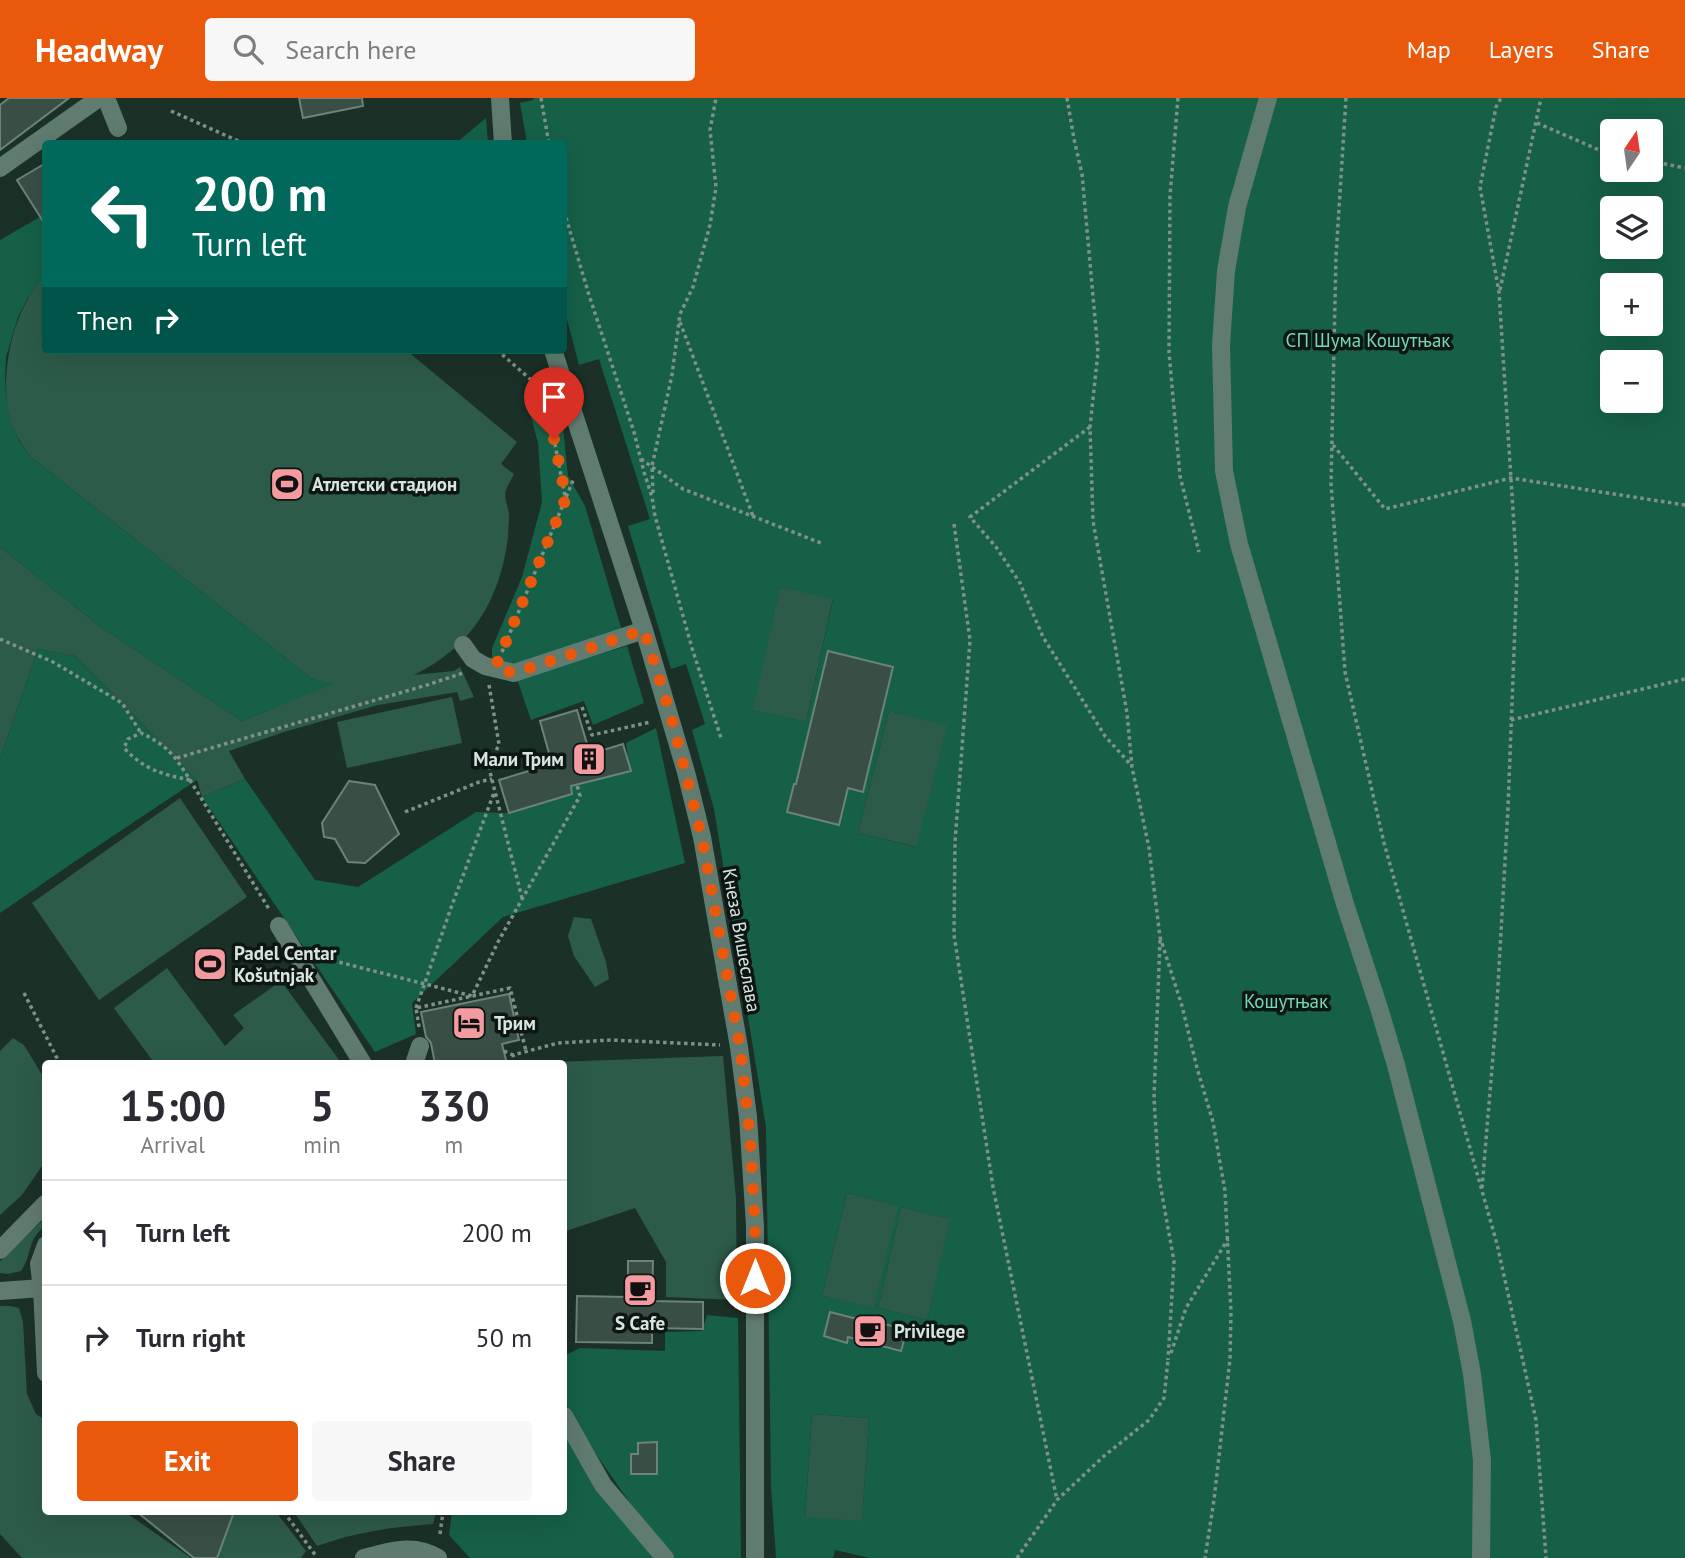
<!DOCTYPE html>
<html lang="en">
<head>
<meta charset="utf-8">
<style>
	:root { --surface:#fff; --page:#f7f7f7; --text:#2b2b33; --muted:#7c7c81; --line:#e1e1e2; --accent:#ea580c }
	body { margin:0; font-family:"PT Sans",sans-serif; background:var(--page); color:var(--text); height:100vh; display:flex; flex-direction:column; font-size:26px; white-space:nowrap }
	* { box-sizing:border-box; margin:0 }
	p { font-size:23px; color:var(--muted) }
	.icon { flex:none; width:38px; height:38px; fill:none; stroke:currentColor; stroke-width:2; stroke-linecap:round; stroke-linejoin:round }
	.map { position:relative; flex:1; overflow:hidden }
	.side { position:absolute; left:42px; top:962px; width:525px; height:455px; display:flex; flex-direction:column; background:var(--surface); border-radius:7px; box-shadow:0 7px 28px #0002 }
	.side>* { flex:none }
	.banner { position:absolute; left:42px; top:42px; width:525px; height:214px; border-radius:7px; box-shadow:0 7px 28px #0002; background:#00695c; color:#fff; overflow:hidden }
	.needle { width:46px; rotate:13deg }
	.buttons { position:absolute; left:1600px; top:21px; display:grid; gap:14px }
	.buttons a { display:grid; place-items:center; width:63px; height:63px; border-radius:7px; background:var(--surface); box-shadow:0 7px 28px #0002; font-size:35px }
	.pin { position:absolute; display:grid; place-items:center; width:60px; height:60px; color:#fff; margin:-72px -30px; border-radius:50% 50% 50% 0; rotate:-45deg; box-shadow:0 0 7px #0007 }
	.pin .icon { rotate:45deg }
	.me { position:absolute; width:77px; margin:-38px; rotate:0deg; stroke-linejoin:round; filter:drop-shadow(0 0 5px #0008) }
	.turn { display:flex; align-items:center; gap:24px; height:147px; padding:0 35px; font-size:32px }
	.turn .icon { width:91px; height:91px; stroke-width:2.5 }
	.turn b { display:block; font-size:49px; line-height:60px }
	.then { display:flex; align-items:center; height:66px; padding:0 35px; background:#0003; gap:14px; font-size:26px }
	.eta { display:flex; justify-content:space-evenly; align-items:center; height:119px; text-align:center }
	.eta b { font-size:42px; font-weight:600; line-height:49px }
	.action { display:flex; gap:14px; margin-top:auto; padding:14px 35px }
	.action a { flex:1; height:80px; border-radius:7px; background:var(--accent); color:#fff; font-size:28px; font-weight:600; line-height:80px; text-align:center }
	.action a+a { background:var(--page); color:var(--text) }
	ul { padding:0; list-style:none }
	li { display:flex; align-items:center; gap:21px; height:105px; padding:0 35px; border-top:2px solid var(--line) }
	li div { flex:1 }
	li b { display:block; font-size:26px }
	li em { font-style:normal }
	header { display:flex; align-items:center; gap:42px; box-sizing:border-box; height:98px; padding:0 35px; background:var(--accent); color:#fff }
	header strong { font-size:33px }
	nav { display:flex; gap:38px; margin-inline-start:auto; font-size:24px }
	.search { width:490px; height:63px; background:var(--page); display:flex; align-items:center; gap:18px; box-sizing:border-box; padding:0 24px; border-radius:7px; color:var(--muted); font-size:26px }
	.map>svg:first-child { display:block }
	.green { fill:#2d5b49 }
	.forest { fill:#166048; fill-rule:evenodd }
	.building { fill:#394f46; stroke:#6b8379; stroke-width:2 }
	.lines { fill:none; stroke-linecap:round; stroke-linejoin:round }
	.path { stroke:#80918a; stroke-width:3.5; stroke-dasharray:3.5 3.5; stroke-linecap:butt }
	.minor { stroke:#607b6f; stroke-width:18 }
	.route { stroke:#ea580c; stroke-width:12; stroke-dasharray:0 21.6 }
	.labels { text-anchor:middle; stroke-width:7; stroke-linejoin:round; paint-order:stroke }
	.park-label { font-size:19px; fill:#74d9b2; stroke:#0d1612 }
	.poi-label { font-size:19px; font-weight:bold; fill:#d8e5df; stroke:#0d1612; text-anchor:start }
	.street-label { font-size:19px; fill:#d8e5df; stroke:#0d1612 }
</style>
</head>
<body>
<header>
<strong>Headway</strong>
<div class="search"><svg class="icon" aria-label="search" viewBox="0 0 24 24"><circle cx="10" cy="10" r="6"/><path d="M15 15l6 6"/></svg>Search here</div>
<nav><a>Map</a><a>Layers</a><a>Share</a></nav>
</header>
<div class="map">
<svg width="1685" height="1460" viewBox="0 0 1685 1460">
	<rect width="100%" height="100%" fill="#1b3128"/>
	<path class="green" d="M45,177L46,252H406L517,344L501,366L514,376C511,382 506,390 505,396C505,403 509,411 509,418C509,425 508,433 508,439C500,503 471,549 414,577L454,573L460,569L474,599L460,603L457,594L378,607L284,634L229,653L245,681L202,699L197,682L75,558L38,551L0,661V449L101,529L242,623L330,586L312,581L31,359C22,347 14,335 9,321C0,273 12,213 45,177Z
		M780,489L833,500L806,624L752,612Z
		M452,599L462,645L347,670L337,624Z
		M889,613L948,627L917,749L858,735Z
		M180,700L247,799L99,902L32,805Z
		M574,819L591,821L606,864L609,881L595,889L574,858L568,838Z
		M167,870L225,948L244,930L233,917L281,883L342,966H155L114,910Z
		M13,940L24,947L44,980L45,1042L42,1068L22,1097L0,1117V953Z
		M723,958L736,1101L737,1202L666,1199V1164L635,1110L566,1133L564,1141V966H526V965Z
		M847,1095L899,1108L874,1211L822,1198Z
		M901,1109L951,1121L927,1222L878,1210Z
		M45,1120V1128C26,1143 33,1156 21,1173L8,1176L0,1175V1163Z
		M0,1208H10L19,1210L23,1224L27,1296L36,1316L45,1322L46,1414H125L191,1460H22L0,1436Z
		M812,1316L869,1320L862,1424L805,1420Z
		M234,1414H276L306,1453L301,1460H217Z
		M294,1414H436L433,1426C392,1429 356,1434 317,1448Z"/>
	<path class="forest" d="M534,0H1685V1460H870L835,1452L833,1460H776L771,1388L766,1029L714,711L692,632L705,626L686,566L671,571L628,428L650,421L599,261L579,267L564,210V46L527,45L520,5L533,2ZM1612,33H1650V72H1612ZM1612,110H1650V149H1612ZM1612,187H1650V226H1612ZM1612,264H1650V303H1612ZM780,489L833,501L806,624L753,612ZM889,613L947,628L916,749L858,735ZM847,1095L898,1108L874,1210L822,1198ZM901,1109L950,1121L927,1222L878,1210ZM812,1316L869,1320L862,1423L805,1419Z
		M486,20L488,45H456Z
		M45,116V177L27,201L18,219L6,259L5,278L6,298L9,321L19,343L31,359L312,581L332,586L242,623L101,529L0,449V142Z
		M525,295L562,320L568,378L585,408L622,533L515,567L492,562V550L522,479L542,404L538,345Z
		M627,548L644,605L593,627L584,603L531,622L517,581Z
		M38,551L75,558L197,682L74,764L0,815V661Z
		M656,630L685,765L503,819L412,905L416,936L375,954L202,699L245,681L315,782L358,789L476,714L509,715L571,697V688L630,673L626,645Z
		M707,1217L738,1220L741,1460H673L644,1425L596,1356L564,1303V1258L580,1250L665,1253V1234L702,1233Z
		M564,1332L657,1460H470L449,1437L452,1414H564Z"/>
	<path class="building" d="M9,0H69L0,52V7Z
		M299,0H362L363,8L303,20Z
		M46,65V128L17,82Z
		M828,553L893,569L863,694L848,690L839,727L787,714L794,686H796Z
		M577,612L590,656L623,646L631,673L571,688L572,696L509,715L499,682L552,666L540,623Z
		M349,683L375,687L399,736L365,765L348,764L335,741L324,739L322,725Z
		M509,896L519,942L502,946L507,966H435L431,945L426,939L421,914Z
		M628,1163H653L652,1203L703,1204V1231L652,1230V1245L576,1244L577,1198L628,1199Z
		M830,1214L865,1223V1221L907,1232L901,1253L848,1239L847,1245L824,1238Z
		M657,1344V1376H631V1356H638V1345Z
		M137,1414H234L217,1460H194Z"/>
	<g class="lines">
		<path class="path" d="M541,0L549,46
			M1067,0L1074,41L1082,76L1098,254L1090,329L1093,423L1127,615L1132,669L1149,750L1160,839L1182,908L1197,970L1213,1024L1225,1093L1231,1214L1230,1261L1214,1402L1205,1460
			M1178,0L1170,98L1169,254L1180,378L1199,454
			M1346,0L1336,158L1331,386L1345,574L1384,745L1497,1146L1536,1322L1546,1460
			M171,13L245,46
			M1537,25L1597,51L1612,55
			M1650,63L1685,70
			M564,113L589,197L634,334L644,374L652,399L655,418L692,550L721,640
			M1500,192L1541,0
			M680,224L753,418
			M497,252L546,295
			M535,286L554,341L565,398
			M1090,329L970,419L996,449L1020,485L1043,539L1105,638L1131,667
			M1333,347L1385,411L1511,380L1685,407
			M641,361L683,391L821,445
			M653,395L652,368L672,277L680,216L693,189L710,127L716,89L710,32L716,0
			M954,426L970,542L955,744L954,837L993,1089L1057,1402
			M0,541L53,564L122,605L141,635
			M502,554L574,380
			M489,587L499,646L489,670L522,800
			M582,609L592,637L651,624
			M1511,622L1685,581
			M177,660L427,587L463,575
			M190,682C161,676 145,672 124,650L128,641L141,635C167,647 175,658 190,682L269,811
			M405,714L479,684L492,681
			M1160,842L1154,1000L1159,1080L1174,1163L1168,1262
			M319,859L472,898L498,844L580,698L577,687
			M24,895L60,966
			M416,910L452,807L494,695
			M419,929L416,910L510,890L526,953
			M504,953L513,957
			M515,966L513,957L558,945L611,942L720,947
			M1482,1090L1496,922L1508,710L1517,475L1499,194L1480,89L1496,9L1501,0
			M1171,1255L1186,1210L1228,1141
			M284,1414L316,1458
			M440,1436L443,1414
			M1017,1460L1057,1402L1104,1358L1149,1322L1164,1300L1168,1262"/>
		<path class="minor" d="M106,0L118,30
			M500,0L503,46
			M1268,0L1237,109L1226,173L1221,247L1224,373L1239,446L1345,806L1379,910L1396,967L1462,1223L1472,1276L1482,1362L1481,1460
			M0,70L99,0
			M553,252L644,532L686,674L702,739L739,949L748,1019L755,1128V1460
			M463,547L473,561L485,568L514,575L644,532
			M279,828L363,966
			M414,966L420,948
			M0,1152L45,1106
			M42,1190L46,1275
			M0,1193L42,1190L39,1166L46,1147
			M564,1318L603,1387L665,1460
			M364,1460C389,1453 414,1445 438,1460"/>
	</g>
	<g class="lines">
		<path class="route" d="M554,341L566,400L495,570L514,575L644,532L671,618L702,740L740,949L750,1039L755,1128V1180"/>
	</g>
	<defs>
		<g id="stadium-square" transform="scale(1.75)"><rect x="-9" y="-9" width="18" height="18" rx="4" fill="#f49b9f" stroke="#0d1612"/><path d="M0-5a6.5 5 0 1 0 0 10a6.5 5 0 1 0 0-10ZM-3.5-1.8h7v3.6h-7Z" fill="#111"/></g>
		<g id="building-square" transform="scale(1.75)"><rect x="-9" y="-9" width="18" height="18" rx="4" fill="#f49b9f" stroke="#0d1612"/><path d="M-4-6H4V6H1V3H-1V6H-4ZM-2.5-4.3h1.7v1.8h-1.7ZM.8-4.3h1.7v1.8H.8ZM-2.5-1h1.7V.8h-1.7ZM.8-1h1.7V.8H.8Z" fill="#111"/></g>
		<g id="hotel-square" transform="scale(1.75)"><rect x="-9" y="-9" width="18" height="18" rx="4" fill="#f49b9f" stroke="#0d1612"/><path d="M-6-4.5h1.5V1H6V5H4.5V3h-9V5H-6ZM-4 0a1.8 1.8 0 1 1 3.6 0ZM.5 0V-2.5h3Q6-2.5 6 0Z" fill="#111"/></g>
		<g id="cafe-square" transform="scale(1.75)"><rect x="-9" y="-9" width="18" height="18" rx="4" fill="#f49b9f" stroke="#0d1612"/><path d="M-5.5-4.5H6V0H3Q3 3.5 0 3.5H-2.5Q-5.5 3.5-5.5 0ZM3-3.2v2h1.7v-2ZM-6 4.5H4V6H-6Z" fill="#111"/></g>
	</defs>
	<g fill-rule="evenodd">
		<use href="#stadium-square" x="287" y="386"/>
		<use href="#building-square" x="589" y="661"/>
		<use href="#stadium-square" x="210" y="866"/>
		<use href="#hotel-square" x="469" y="925"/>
		<use href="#cafe-square" x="640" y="1192"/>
		<use href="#cafe-square" x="870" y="1233"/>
	</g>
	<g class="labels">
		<g class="park-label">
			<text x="1368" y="249">СП Шума Кошутњак</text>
			<text x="1286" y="910">Кошутњак</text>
		</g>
		<g class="poi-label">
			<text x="312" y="393">Атлетски стадион</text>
			<text x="564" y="668" text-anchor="end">Мали Трим</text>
			<text x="234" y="862">Padel Centar<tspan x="234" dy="22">Košutnjak</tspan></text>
			<text x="494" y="932">Трим</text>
			<text x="640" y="1232" text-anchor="middle">S Cafe</text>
			<text x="894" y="1240">Privilege</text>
		</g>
		<g class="street-label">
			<text transform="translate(742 842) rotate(80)" y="7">Кнеза Вишеслава</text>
		</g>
	</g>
</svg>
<div class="buttons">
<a><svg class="needle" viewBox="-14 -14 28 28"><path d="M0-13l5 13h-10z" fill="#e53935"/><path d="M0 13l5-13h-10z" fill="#7c7c81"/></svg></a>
<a><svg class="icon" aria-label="layers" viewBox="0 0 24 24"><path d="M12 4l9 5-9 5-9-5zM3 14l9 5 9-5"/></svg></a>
<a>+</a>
<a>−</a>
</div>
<div class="pin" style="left:554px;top:341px;background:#d93025"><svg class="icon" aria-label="arrive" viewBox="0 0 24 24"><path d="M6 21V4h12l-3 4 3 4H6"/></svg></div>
<svg class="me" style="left:755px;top:1180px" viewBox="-20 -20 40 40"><circle r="17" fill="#ea580c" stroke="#fff" stroke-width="3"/><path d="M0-11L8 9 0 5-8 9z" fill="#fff"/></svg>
<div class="banner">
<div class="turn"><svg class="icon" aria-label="left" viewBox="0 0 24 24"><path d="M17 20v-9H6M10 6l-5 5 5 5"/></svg><div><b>200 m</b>Turn left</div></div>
<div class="then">Then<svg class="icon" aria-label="right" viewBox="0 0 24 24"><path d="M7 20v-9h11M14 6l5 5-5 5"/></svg></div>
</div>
<section class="side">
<div class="eta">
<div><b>15:00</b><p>Arrival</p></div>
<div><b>5</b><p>min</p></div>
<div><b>330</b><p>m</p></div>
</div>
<ul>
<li><svg class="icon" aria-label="left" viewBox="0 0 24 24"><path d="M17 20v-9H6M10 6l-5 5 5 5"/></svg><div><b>Turn left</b></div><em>200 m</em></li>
<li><svg class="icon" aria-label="right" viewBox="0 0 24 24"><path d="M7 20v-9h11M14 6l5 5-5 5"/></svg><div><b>Turn right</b></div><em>50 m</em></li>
</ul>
<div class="action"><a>Exit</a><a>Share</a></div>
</section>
</div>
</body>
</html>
